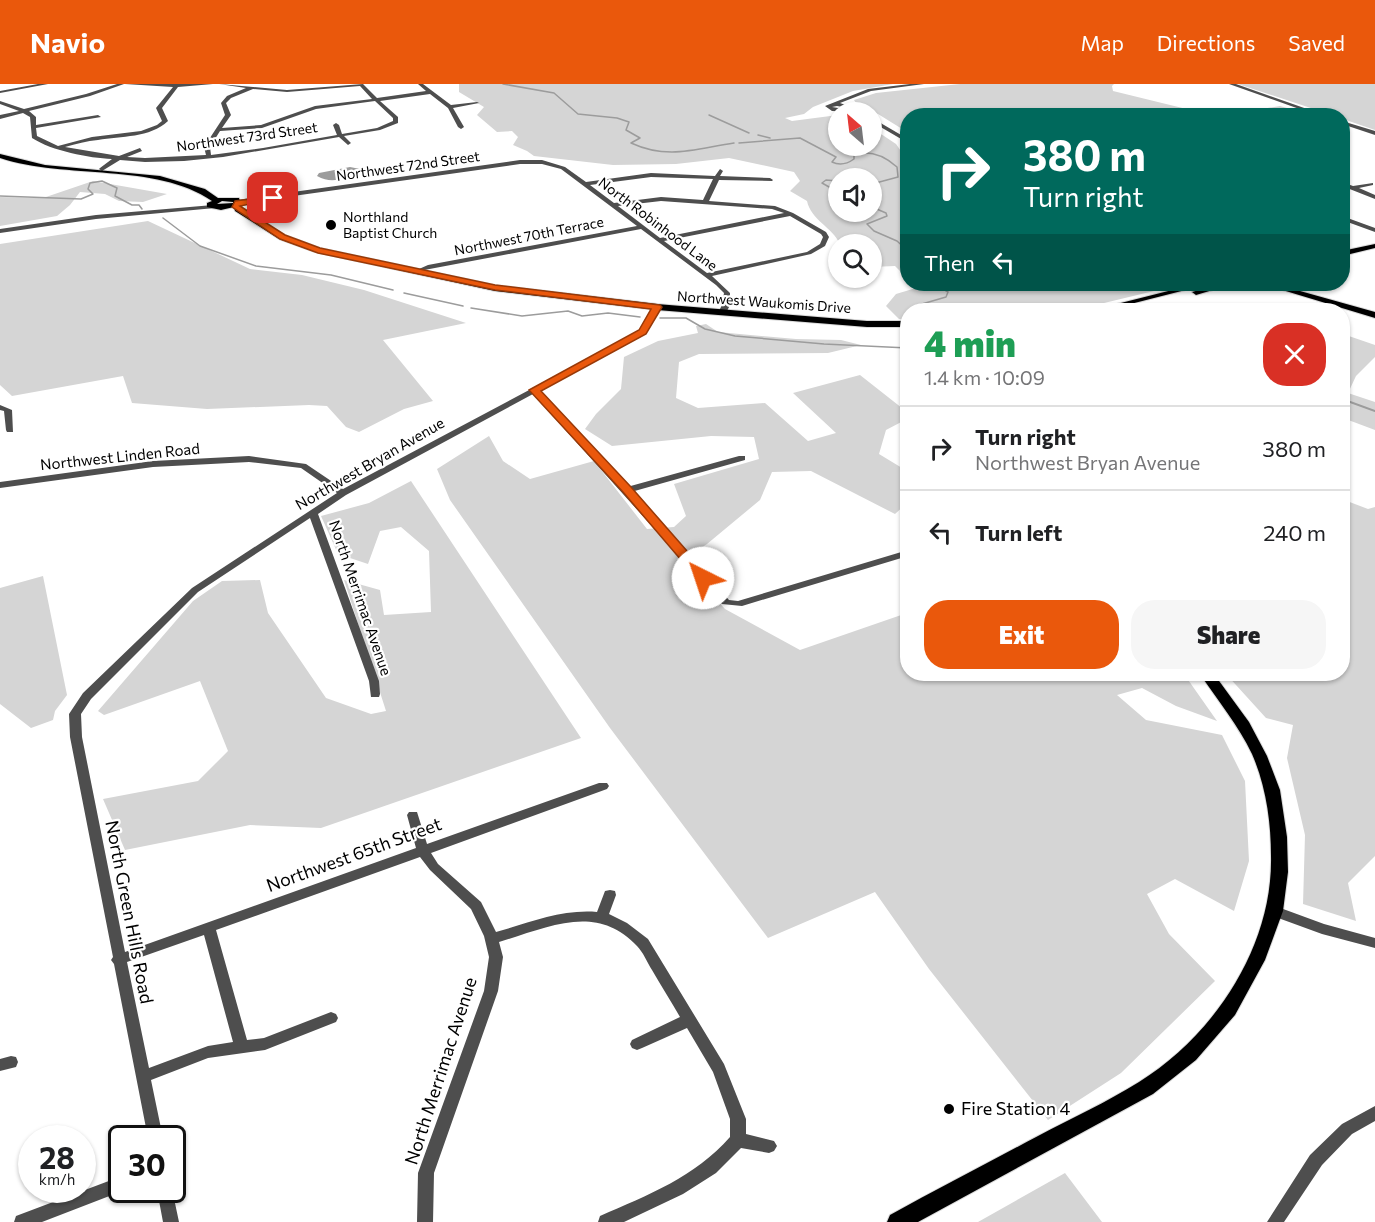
<!DOCTYPE html>
<html lang="en">
<head>
<meta charset="utf-8">
<style>
	:root { --surface:#fff; --page:#f6f6f6; --text:#202124; --muted:#757577; --line:#e0e0e0; --accent:#ea580c }
	body { margin:0; font-family:Commissioner,sans-serif; background:var(--page); color:var(--text); height:100vh; display:flex; flex-direction:column; font-size:22px; white-space:nowrap }
	* { box-sizing:border-box; margin:0 }
	p { font-size:20px; color:var(--muted) }
	.icon { flex:none; width:33px; height:33px; fill:none; stroke:currentColor; stroke-width:2; stroke-linecap:round; stroke-linejoin:round }
	.map { position:relative; flex:1; overflow:hidden }
	.sheet { position:absolute; left:900px; top:219px; width:450px; height:378px; display:flex; flex-direction:column; background:var(--surface); border-radius:24px; box-shadow:0 2px 4px #0004 }
	.sheet>* { flex:none }
	.top-card { position:absolute; left:900px; top:24px; width:450px; height:183px; border-radius:24px; box-shadow:0 2px 4px #0004; background:#00695c; color:#fff; overflow:hidden }
	.needle { width:39px; rotate:332deg }
	.controls { position:absolute; left:828px; top:18px; display:grid; gap:12px }
	.controls a { display:grid; place-items:center; width:54px; height:54px; border-radius:50%; background:var(--surface); box-shadow:0 2px 4px #0004; font-size:30px }
	.speed { position:absolute; left:18px; top:1041px; display:flex; gap:12px; font-size:30px; font-weight:700; text-align:center }
	.speed>* { display:grid; place-content:center; width:78px; height:78px; border-radius:50%; background:var(--surface); box-shadow:0 2px 4px #0004; line-height:1 }
	.speed small { font-size:15px; font-weight:400 }
	.speed .limit { border:3px solid #111; border-radius:9px; background:#fff; color:#111 }
	.pin { position:absolute; display:grid; place-items:center; width:51px; height:51px; color:#fff; margin:-26px; border-radius:12px; box-shadow:0 3px 9px #0006 }
	.me { position:absolute; width:66px; margin:-33px; rotate:319deg; stroke-linejoin:round; filter:drop-shadow(0 0 4px #0008) }
	.turn { display:flex; align-items:center; gap:21px; height:126px; padding:0 24px; font-size:27px }
	.turn .icon { width:78px; height:78px; stroke-width:2.5 }
	.turn b { display:block; font-size:42px; line-height:51px }
	.then { display:flex; align-items:center; height:57px; padding:0 24px; background:#0003; gap:12px; font-size:22px }
	.round { display:grid; place-items:center; flex:none; width:63px; height:63px; border-radius:24px; background:var(--page) }
	.headline { display:flex; align-items:center; justify-content:space-between; height:102px; padding:0 24px }
	h1 { font-size:36px; font-weight:800; line-height:45px; color:#1e9e55 }
	.primary-button { display:flex; gap:12px; margin-top:auto; padding:12px 24px }
	.primary-button a { flex:1; height:69px; border-radius:24px; background:var(--accent); color:#fff; font-size:24px; font-weight:800; line-height:69px; text-align:center }
	.primary-button a+a { background:var(--page); color:var(--text) }
	ul { padding:0; list-style:none }
	li { display:flex; align-items:center; gap:18px; height:84px; padding:0 24px; border-top:2px solid var(--line) }
	li div { flex:1 }
	li b { display:block; font-size:22px }
	li em { font-style:normal }
	header { display:flex; align-items:center; gap:36px; box-sizing:border-box; height:84px; padding:0 30px; background:var(--accent); color:#fff }
	header strong { font-size:28px }
	nav { display:flex; gap:33px; margin-inline-start:auto; font-size:21px }
	.map>svg:first-child { display:block }
	.green { fill:#d5d5d5; fill-rule:evenodd }
	.water { fill:#9c9c9c }
	.lines { fill:none; stroke-linecap:round; stroke-linejoin:round }
	.stream-far1 { stroke:#9c9c9c; stroke-width:1.5 }
	.stream { stroke:#9c9c9c; stroke-width:2 }
	.major-casing { stroke:#dbdbdb; stroke-width:2 }
	.minor { fill:#4e4e4e; fill-rule:evenodd }
	.major { fill:#000; fill-rule:evenodd }
	.route { fill:#ea580c; stroke:#983908; stroke-width:1.5 }
	.poi-dot { fill:#000; stroke:#fff; stroke-width:2 }
	.labels { text-anchor:middle; stroke-width:4.5; stroke-linejoin:round; paint-order:stroke }
	.far-street-label { font-size:14px; fill:#000; stroke:#fff }
	.far-poi-label { font-size:14px; fill:#000; stroke:#fff; text-anchor:start }
	.street-label { font-size:15px; fill:#000; stroke:#fff }
	.near-street-label { font-size:18px; fill:#000; stroke:#fff }
	.near-poi-label { font-size:18px; fill:#000; stroke:#fff; text-anchor:start }
</style>
</head>
<body>
<header>
<strong>Navio</strong>
<nav><a>Map</a><a>Directions</a><a>Saved</a></nav>
</header>
<div class="map">
<svg width="1375" height="1138" viewBox="0 0 1375 1138">
	<rect width="100%" height="100%" fill="#fff"/>
	<path class="green" d="M459,0H893L853,7L813,23L804,30L785,34L792,37L838,31V62H872V44L896,60L903,70L907,72V194L895,182L872,183V160H840C832,143 811,136 807,117L790,107L800,97L794,88L729,74L676,80L613,81L534,72L527,67L513,61L518,53L512,47L497,48L477,31L484,23L459,8ZM838,94H872V128H838Z
		M960,0H1114L1112,2L1113,7L1211,31L908,32L907,48L878,30L859,24L854,16L876,9Z
		M1238,0H1375V46L1343,35L1342,32L1332,31Z
		M1280,22L1312,31H1226Z
		M93,97L167,110L143,118L119,117L105,110L80,108L70,121L57,132L0,142V113L43,114Z
		M148,137L250,185L302,191L364,206L466,239L383,256L433,317L404,325L359,348L346,343L327,322L309,321L207,325L132,319L123,292L12,312L0,301V160Z
		M913,200H1183L1075,226H908L907,236L899,235L886,222L896,210L916,204Z
		M706,240L718,248L796,255L841,256L861,261L828,269L699,270L679,278L676,314L698,324L765,319L808,357L836,349L793,309L860,291L907,328V335L886,346L879,370L907,387V419L895,430L811,387L772,388L760,416L707,460L681,477L725,525L800,566L907,529L908,590H1184L1217,637L1176,622L1142,604L1117,611L1146,636L1222,651L1245,697L1249,777L1234,827L1175,795L1147,810L1169,850L1215,897L1121,989L1048,1036L929,885L875,808L768,854L610,644L450,416L437,385L489,352L503,377L530,395L594,377L647,445L674,443L686,432L674,400L759,375L754,353L711,352L612,362L585,345L596,330L621,305L624,273L658,257L698,249L696,242Z
		M1343,250L1375,261V273L1356,292L1348,309L1375,318V346L1343,334Z
		M411,397L581,654L321,744L250,741L125,766L103,715L198,697L228,667L200,597L104,631L98,627L193,517L222,497L260,496L268,529L326,614L371,630L386,627L344,496L380,506L384,531L431,528L429,467L401,443L380,447L368,480L338,470L321,432L369,419Z
		M1347,417L1368,425L1375,423V772L1348,799L1356,837L1303,820L1305,751L1287,674L1293,641L1266,634L1226,590H1342V419Z
		M43,492L67,611L55,627L53,636L31,644L0,620V504Z
		M1065,1089L1102,1138H978Z"/>
	<path class="water" d="M350,83L360,85V88C344,94 333,101 317,92L319,89Z"/>
	<g class="lines">
		<path class="stream-far1" d="M503,0L554,9L578,30L617,34L629,38L626,46L640,54L631,59C668,76 695,65 734,59
			M709,31L749,49
			M758,51L770,54
			M739,59L800,54L836,73L832,78C840,82 847,80 854,75V70C870,66 885,72 897,83L898,93L872,100
			M838,97L826,96L822,99L838,108
			M0,112L81,115L93,110L88,105L90,99L102,97L117,104L115,112L132,121H139L142,125
			M872,123L886,129L887,132L867,140L874,147L897,157L908,167
			M163,134L200,162L256,182L331,191L393,206
			M404,209L463,222
			M471,224L522,232L568,227L582,232L608,229L640,233
			M916,226L915,222L946,213L948,208L935,200
			M660,234H686L705,245L735,252L824,260L908,264
			M1342,279L1345,291L1342,293"/>
		<path class="stream" d="M1342,315L1375,327"/>
		<g class="major-casing">
			<path id="major" d="M0,70L45,81L160,92L205,105L218,114H239L242,124L285,151L320,164L495,201L657,220L867,237H908V243H867L657,226L495,207L315,168L279,155L235,127L234,123L221,126L207,123V119L212,117C155,78 66,96 0,74ZM222,117L233,118V119L217,120Z
				M1375,160V164L1342,172V167Z
				M1196,200H1209L1107,226H1093Z
				M1220,200H1233L1196,211L1192,208Z
				M1263,200H1275L1375,228V234Z
				M1200,590H1214L1249,638L1267,672L1280,706L1287,753L1288,788L1283,827L1265,876L1235,931L1196,976L1153,1010L918,1138H887L890,1131C939,1104 989,1078 1038,1052C1072,1034 1107,1018 1139,998C1214,951 1273,863 1271,772C1271,738 1266,702 1252,670C1238,641 1218,617 1200,590Z"/>
		</g>
		<path class="minor" d="M38,0H48L0,9V7Z
			M117,0H124L90,12L29,27L36,33V41L98,31L101,33L36,44L37,52L58,62L92,53L141,47L157,41L162,37L156,24L173,3L125,0H213L178,3L162,24L168,37C150,54 121,52 98,56C87,57 76,60 65,63L119,72L140,64L142,67L127,73L145,74L206,71L204,63L225,31L221,19L227,12L246,4L219,0L287,6L363,0L377,14L426,7L418,0H423L451,21L477,18L479,19L453,24L464,43L461,45L458,43L448,24L430,10L380,17L398,33V39L380,46L344,52L351,59L348,61L339,53L223,73L184,77L145,78L120,76L102,87L99,85L100,84L112,75C89,74 52,67 32,54L30,33L23,29L0,35V31L19,27L0,20V17L24,25L86,10ZM360,2L372,15L315,22L261,41L222,44L231,31L226,19L231,14L253,5L287,8ZM375,17L393,34V37L377,44L342,50L339,41L336,39L333,41L337,51L263,64L211,71L210,63L220,47L262,44L316,25Z
			M910,0H924L871,7L840,19L851,23L846,25L856,27V28L832,27L825,22L868,5ZM837,22L843,23L838,24L832,23Z
			M1229,0H1236L1327,32H1319Z
			M872,34L908,55V59L872,38Z
			M1342,37L1375,47V51L1342,40Z
			M520,76H542L565,83L586,98L651,89L715,92L720,85L723,87L720,92L770,94L773,96L772,97L719,96L709,117L775,122L793,129L826,148L829,153L825,162L811,170L712,192L730,209V221L725,231H722L718,229L722,221L724,209L716,201L641,145L419,187V185L428,181L637,142L561,85L542,80H520L237,120L234,118L237,116ZM651,93L713,95L703,116L661,113L614,119L590,101ZM661,117L772,125L784,129L660,154L618,122ZM790,132L821,150L823,153L820,160L807,168L707,189L664,157Z
			M1342,98L1353,102L1373,99V101L1359,104L1375,111V115L1342,102Z
			M213,121L215,122V124L96,135L0,149V145L96,131Z
			M1342,132L1375,144V148L1342,136Z
			M657,221L661,223L646,250L539,307L627,403L739,372H745V376L631,408L729,516L738,517L908,466V472L742,522L722,520L533,310L346,411L318,430L379,597L380,610L379,613H371L369,597L310,434L198,508L91,615L81,630L82,653L125,868L416,764L407,731L409,728H417L427,760L599,699H607L609,702L607,705L431,769L438,780L481,818L496,848C529,839 561,825 597,828L605,807L610,806L615,807L616,811L609,830L627,839L648,855L724,980L746,1035V1050L774,1057L777,1062L774,1067L769,1069L741,1064L716,1089L683,1110L624,1138H598L600,1132C648,1111 695,1093 730,1053V1035L713,988L687,944L642,964L637,966L632,964L630,960L632,956L680,933C671,917 661,902 652,886C647,878 643,868 637,862C596,818 547,844 499,858L503,873L498,907L434,1089L433,1138H417L418,1089L484,907L489,873L484,852L471,825L430,786L420,773L216,846L247,956L264,954L331,928L336,930L338,934L336,938L265,966L208,974L151,996L163,1054H148L114,880L111,876L113,873L70,653L69,630L83,609L192,504L337,409L301,384L249,378L153,383L0,404V398L153,377L249,372L306,380L343,405L640,247L653,223ZM204,851L233,958L208,962L149,984L127,878Z
			M0,321L12,326L13,348H7L6,346L4,327L0,326Z
			M1275,822L1324,840L1375,854V864L1322,850L1270,831L1268,827L1270,823Z
			M11,972L16,973L18,978L16,983L0,987V975Z
			M1375,1022V1037L1352,1050L1322,1081L1284,1138H1267L1310,1071L1342,1040Z
			M122,1092V1106H125L42,1138H14L16,1132Z
			M172,1105L179,1138H163L157,1106Z"/>
		<use href="#major" class="major"/>
	</g>
	<path class="route" d="M273,112L276,114L275,115L240,122L285,151L320,164L495,201L660,221L662,223L646,250L541,307L631,403L708,491L710,494L708,497H699L623,408L529,306L639,246L651,225L495,206L318,169L280,155L232,123L235,117Z"/>
	<g class="poi-dot">
		<circle cx="331" cy="141" r="6"/>
		<circle cx="949" cy="1025" r="6"/>
	</g>
	<g class="labels">
		<g class="far-street-label">
			<text transform="translate(247 53) rotate(-8)" y="5">Northwest 73rd Street</text>
			<text transform="translate(408 82) rotate(-8)" y="5">Northwest 72nd Street</text>
			<text transform="translate(658 140) rotate(37)" y="5">North Robinhood Lane</text>
			<text transform="translate(529 152) rotate(-11)" y="5">Northwest 70th Terrace</text>
			<text transform="translate(764 218) rotate(4)" y="5">Northwest Waukomis Drive</text>
		</g>
		<g class="far-poi-label">
			<text x="343" y="138">Northland<tspan x="343" dy="16">Baptist Church</tspan></text>
		</g>
		<g class="street-label">
			<text transform="translate(120 373) rotate(-6)" y="5">Northwest Linden Road</text>
			<text transform="translate(370 380) rotate(-30)" y="5">Northwest Bryan Avenue</text>
			<text transform="translate(360 514) rotate(71)" y="5">North Merrimac Avenue</text>
		</g>
		<g class="near-street-label">
			<text transform="translate(354 771) rotate(-20)" y="6">Northwest 65th Street</text>
			<text transform="translate(129 828) rotate(79)" y="6">North Green Hills Road</text>
			<text transform="translate(441 987) rotate(-72)" y="6">North Merrimac Avenue</text>
		</g>
		<g class="near-poi-label">
			<text x="961" y="1031">Fire Station 4</text>
		</g>
	</g>
</svg>
<div class="controls">
<a><svg class="needle" viewBox="-14 -14 28 28"><path d="M0-13l5 13h-10z" fill="#e53935"/><path d="M0 13l5-13h-10z" fill="#757577"/></svg></a>
<a><svg class="icon" aria-label="sound" viewBox="0 0 24 24"><path d="M4 9h4l5-4v14l-5-4H4zM17 9q2 3 0 6"/></svg></a>
<a><svg class="icon" aria-label="search" viewBox="0 0 24 24"><circle cx="10" cy="10" r="6"/><path d="M15 15l6 6"/></svg></a>
</div>
<div class="speed"><div>28<small>km/h</small></div><div class="limit">30</div></div>
<div class="pin" style="left:273px;top:114px;background:#d93025"><svg class="icon" aria-label="arrive" viewBox="0 0 24 24"><path d="M6 21V4h12l-3 4 3 4H6"/></svg></div>
<svg class="me" style="left:703px;top:494px" viewBox="-20 -20 40 40"><circle r="19" fill="#fff"/><path d="M0-13L10 11 0 6-10 11z" fill="#ea580c"/></svg>
<div class="top-card">
<div class="turn"><svg class="icon" aria-label="right" viewBox="0 0 24 24"><path d="M7 20v-9h11M14 6l5 5-5 5"/></svg><div><b>380 m</b>Turn right</div></div>
<div class="then">Then<svg class="icon" aria-label="left" viewBox="0 0 24 24"><path d="M17 20v-9H6M10 6l-5 5 5 5"/></svg></div>
</div>
<section class="sheet">
<div class="headline"><div><h1>4 min</h1><p>1.4 km · 10:09</p></div><a class="round" style="background:#d93025;color:#fff"><svg class="icon" aria-label="close" viewBox="0 0 24 24"><path d="M6 6l12 12M18 6L6 18"/></svg></a></div>
<ul>
<li><svg class="icon" aria-label="right" viewBox="0 0 24 24"><path d="M7 20v-9h11M14 6l5 5-5 5"/></svg><div><b>Turn right</b><p>Northwest Bryan Avenue</p></div><em>380 m</em></li>
<li><svg class="icon" aria-label="left" viewBox="0 0 24 24"><path d="M17 20v-9H6M10 6l-5 5 5 5"/></svg><div><b>Turn left</b></div><em>240 m</em></li>
</ul>
<div class="primary-button"><a>Exit</a><a>Share</a></div>
</section>
</div>
</body>
</html>
